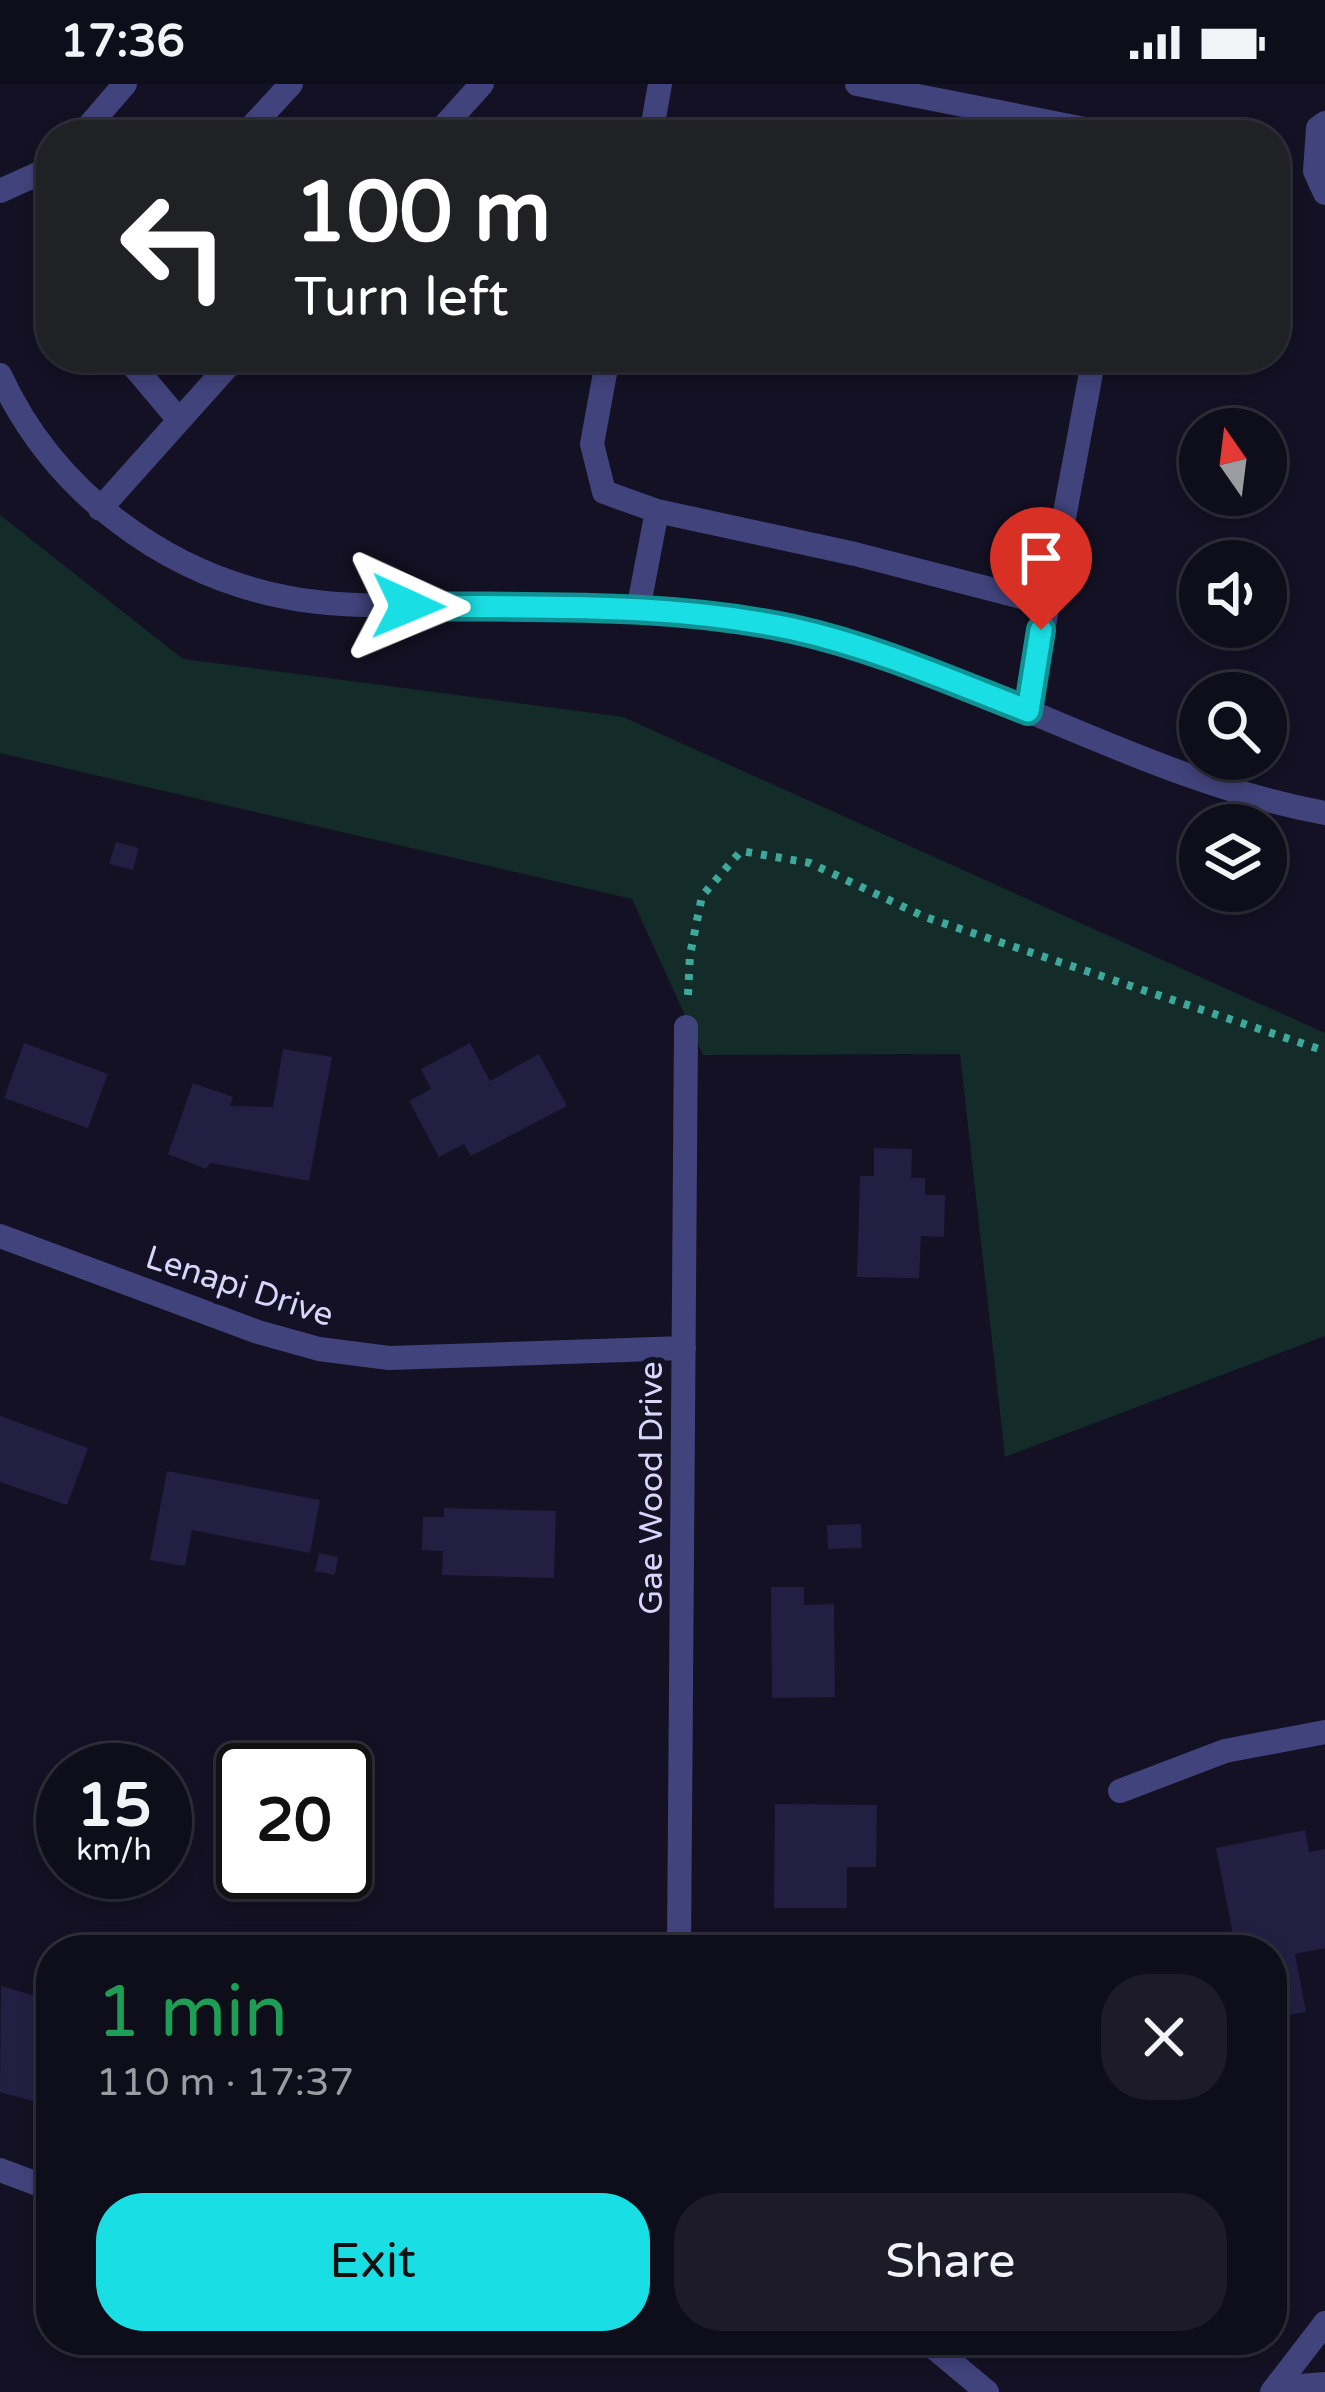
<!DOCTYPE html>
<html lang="en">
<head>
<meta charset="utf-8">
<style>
	:root { --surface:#0e0d1a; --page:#1c1b27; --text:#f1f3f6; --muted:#9b9ca2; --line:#2e2d39; --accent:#19dfe4 }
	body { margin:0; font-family:"Varela Round",sans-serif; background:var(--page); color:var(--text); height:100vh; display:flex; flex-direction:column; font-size:45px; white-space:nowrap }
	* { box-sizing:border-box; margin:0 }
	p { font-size:39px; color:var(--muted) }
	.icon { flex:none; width:66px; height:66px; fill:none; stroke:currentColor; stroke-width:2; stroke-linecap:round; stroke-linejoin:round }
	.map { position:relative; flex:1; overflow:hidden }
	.side { position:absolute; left:36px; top:1851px; width:1251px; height:420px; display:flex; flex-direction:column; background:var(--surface); border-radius:48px; box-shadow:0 6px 18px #0003,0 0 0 3px var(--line) }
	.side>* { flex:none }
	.banner { position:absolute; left:36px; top:36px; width:1254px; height:252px; border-radius:48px; box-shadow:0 6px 18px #0003,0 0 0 3px var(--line); background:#202124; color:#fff; overflow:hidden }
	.needle { width:78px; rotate:346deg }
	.buttons { position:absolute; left:1179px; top:324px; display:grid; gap:24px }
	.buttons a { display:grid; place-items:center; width:108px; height:108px; border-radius:50%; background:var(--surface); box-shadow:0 6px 18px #0003,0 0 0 3px var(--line); font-size:60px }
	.speed { position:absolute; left:36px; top:1659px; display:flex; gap:24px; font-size:60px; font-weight:700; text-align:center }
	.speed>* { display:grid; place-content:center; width:156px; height:156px; border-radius:50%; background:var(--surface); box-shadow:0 6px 18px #0003,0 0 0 3px var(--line); line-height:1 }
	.speed small { font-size:30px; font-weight:400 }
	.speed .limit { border:6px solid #111; border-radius:18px; background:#fff; color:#111 }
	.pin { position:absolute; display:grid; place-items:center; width:102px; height:102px; color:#fff; margin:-123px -51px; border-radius:50% 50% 50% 0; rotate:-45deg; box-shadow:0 0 12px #0007 }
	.pin .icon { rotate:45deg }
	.me { position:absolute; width:132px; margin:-66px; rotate:91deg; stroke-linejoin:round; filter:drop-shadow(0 0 9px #0008) }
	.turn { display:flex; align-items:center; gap:42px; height:252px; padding:0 60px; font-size:54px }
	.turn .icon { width:156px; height:156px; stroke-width:2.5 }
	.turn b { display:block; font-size:84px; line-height:102px }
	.round { display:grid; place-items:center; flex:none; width:126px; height:126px; border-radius:48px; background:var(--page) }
	.headline { display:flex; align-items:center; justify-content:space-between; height:204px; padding:0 60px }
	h1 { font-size:72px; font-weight:600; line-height:90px; color:#1e9e55 }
	.action { display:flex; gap:24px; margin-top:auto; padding:24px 60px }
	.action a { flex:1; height:138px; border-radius:48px; background:var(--accent); color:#111; font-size:48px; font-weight:600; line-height:138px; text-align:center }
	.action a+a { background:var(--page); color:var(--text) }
	.status { display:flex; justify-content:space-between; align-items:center; height:84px; padding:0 60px; background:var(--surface); direction:ltr }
	.status svg { height:33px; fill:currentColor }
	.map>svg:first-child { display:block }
	.green { fill:#142c29 }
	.building { fill:#231f42 }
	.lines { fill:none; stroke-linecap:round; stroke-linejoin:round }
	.path { stroke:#3ca99b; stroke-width:8; stroke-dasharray:6 9; stroke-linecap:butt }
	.lane { stroke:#41437c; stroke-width:24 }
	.street { stroke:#41437c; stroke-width:24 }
	.route-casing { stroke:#109194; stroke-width:30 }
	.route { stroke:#19dfe4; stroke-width:21 }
	.labels { text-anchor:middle; stroke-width:12; stroke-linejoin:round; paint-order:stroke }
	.street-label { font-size:33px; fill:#d8d7fb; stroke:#131123 }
</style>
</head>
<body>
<div class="status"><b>17:36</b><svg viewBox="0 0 49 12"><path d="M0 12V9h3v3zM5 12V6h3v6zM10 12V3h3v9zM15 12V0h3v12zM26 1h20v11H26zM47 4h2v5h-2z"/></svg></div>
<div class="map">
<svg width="1325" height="2308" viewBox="0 0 1325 2308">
	<rect width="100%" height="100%" fill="#131123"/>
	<path class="green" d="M0,431L183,575L623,633L1325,949V1252L1005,1373L960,970L703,971L632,815L0,669Z"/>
	<path class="building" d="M116,758L139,764L133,786L109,780Z
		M24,959L108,990L88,1044L4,1014Z
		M470,959L490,997L539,970L567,1022L471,1072L464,1060L439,1073L409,1017L431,1005L421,985Z
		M283,965L332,973L309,1097L210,1079L206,1085L168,1070L193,999L233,1013L230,1022L273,1023Z
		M874,1064L912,1065L911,1094H925V1111H945L944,1153L921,1152L919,1194L857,1193L860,1092H874Z
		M0,1332L88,1364L67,1421L0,1398Z
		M167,1387L320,1416L310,1469L192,1446L185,1482L150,1476Z
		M444,1424L556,1427L554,1494L442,1491L443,1467L422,1466L423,1433H444Z
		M861,1440L862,1464L828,1465L827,1441Z
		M319,1469L338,1473L335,1491L315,1487Z
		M771,1503H804V1521L834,1520L835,1613L772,1614Z
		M775,1720L877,1721L876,1783H847V1824H774Z
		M1305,1746L1309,1768L1325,1765V1864L1295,1870L1306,1928L1272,1934V1866H1236L1216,1764Z
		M1,1902L47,1915L33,1963L51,1968V2022L0,2008Z"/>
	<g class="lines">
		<path class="path" d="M688,911L690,871L702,812L741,767L810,779L925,833L1325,967"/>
		<path class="lane" d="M857,0L1115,51
			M1325,39L1318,44L1315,87L1325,109
			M81,51L125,0
			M244,51L291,0
			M436,51L482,0
			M651,51L660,0
			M0,107L51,84
			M126,273L179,336
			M608,273L592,360L604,408L657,427L638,526
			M0,291C53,407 165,491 290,514C337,523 387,521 434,522C554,524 677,519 795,546C978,587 1140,695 1325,729
			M100,425L236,273
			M657,427L855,470L1045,519
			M1028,627L1094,273
			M1120,1707L1225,1667L1325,1648
			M1276,2304L1325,2300
			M1272,2308L1325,2239"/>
		<path class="street" d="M0,1152L258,1248L319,1265L389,1274L684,1264
			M679,1866L686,943
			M0,2086L51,2105
			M925,2256L987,2308"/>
	</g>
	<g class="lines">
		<g class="route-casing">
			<path id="route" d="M408,522C536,524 667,518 793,545C874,563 951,597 1028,627L1041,546"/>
		</g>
		<use href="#route" class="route"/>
	</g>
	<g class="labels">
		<g class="street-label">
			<text transform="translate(240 1201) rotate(18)" y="12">Lenapi Drive</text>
			<text transform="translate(650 1404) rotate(-90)" y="12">Gae Wood Drive</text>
		</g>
	</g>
</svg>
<div class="buttons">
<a><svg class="needle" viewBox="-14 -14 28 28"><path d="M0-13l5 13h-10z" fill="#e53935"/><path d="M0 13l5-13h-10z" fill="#9b9ca2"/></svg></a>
<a><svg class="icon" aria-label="sound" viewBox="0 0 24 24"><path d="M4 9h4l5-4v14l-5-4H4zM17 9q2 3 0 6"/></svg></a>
<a><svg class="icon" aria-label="search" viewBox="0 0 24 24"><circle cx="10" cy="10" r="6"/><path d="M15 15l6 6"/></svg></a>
<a><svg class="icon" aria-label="layers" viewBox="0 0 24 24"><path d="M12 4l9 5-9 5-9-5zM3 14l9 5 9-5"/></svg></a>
</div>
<div class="speed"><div>15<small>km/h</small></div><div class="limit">20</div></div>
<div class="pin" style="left:1041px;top:546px;background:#d93025"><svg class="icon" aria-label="arrive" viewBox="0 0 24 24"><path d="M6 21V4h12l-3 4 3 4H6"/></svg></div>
<svg class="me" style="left:408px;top:522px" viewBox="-20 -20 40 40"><path d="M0-17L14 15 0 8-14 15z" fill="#19dfe4" stroke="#fff" stroke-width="4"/></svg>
<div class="banner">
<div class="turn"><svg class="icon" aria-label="left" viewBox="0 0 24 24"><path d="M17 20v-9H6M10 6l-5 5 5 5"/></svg><div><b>100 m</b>Turn left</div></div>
</div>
<section class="side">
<div class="headline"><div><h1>1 min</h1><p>110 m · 17:37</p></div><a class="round"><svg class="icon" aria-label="close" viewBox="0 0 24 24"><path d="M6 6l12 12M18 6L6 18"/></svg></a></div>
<div class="action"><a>Exit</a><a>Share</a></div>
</section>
</div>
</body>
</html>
